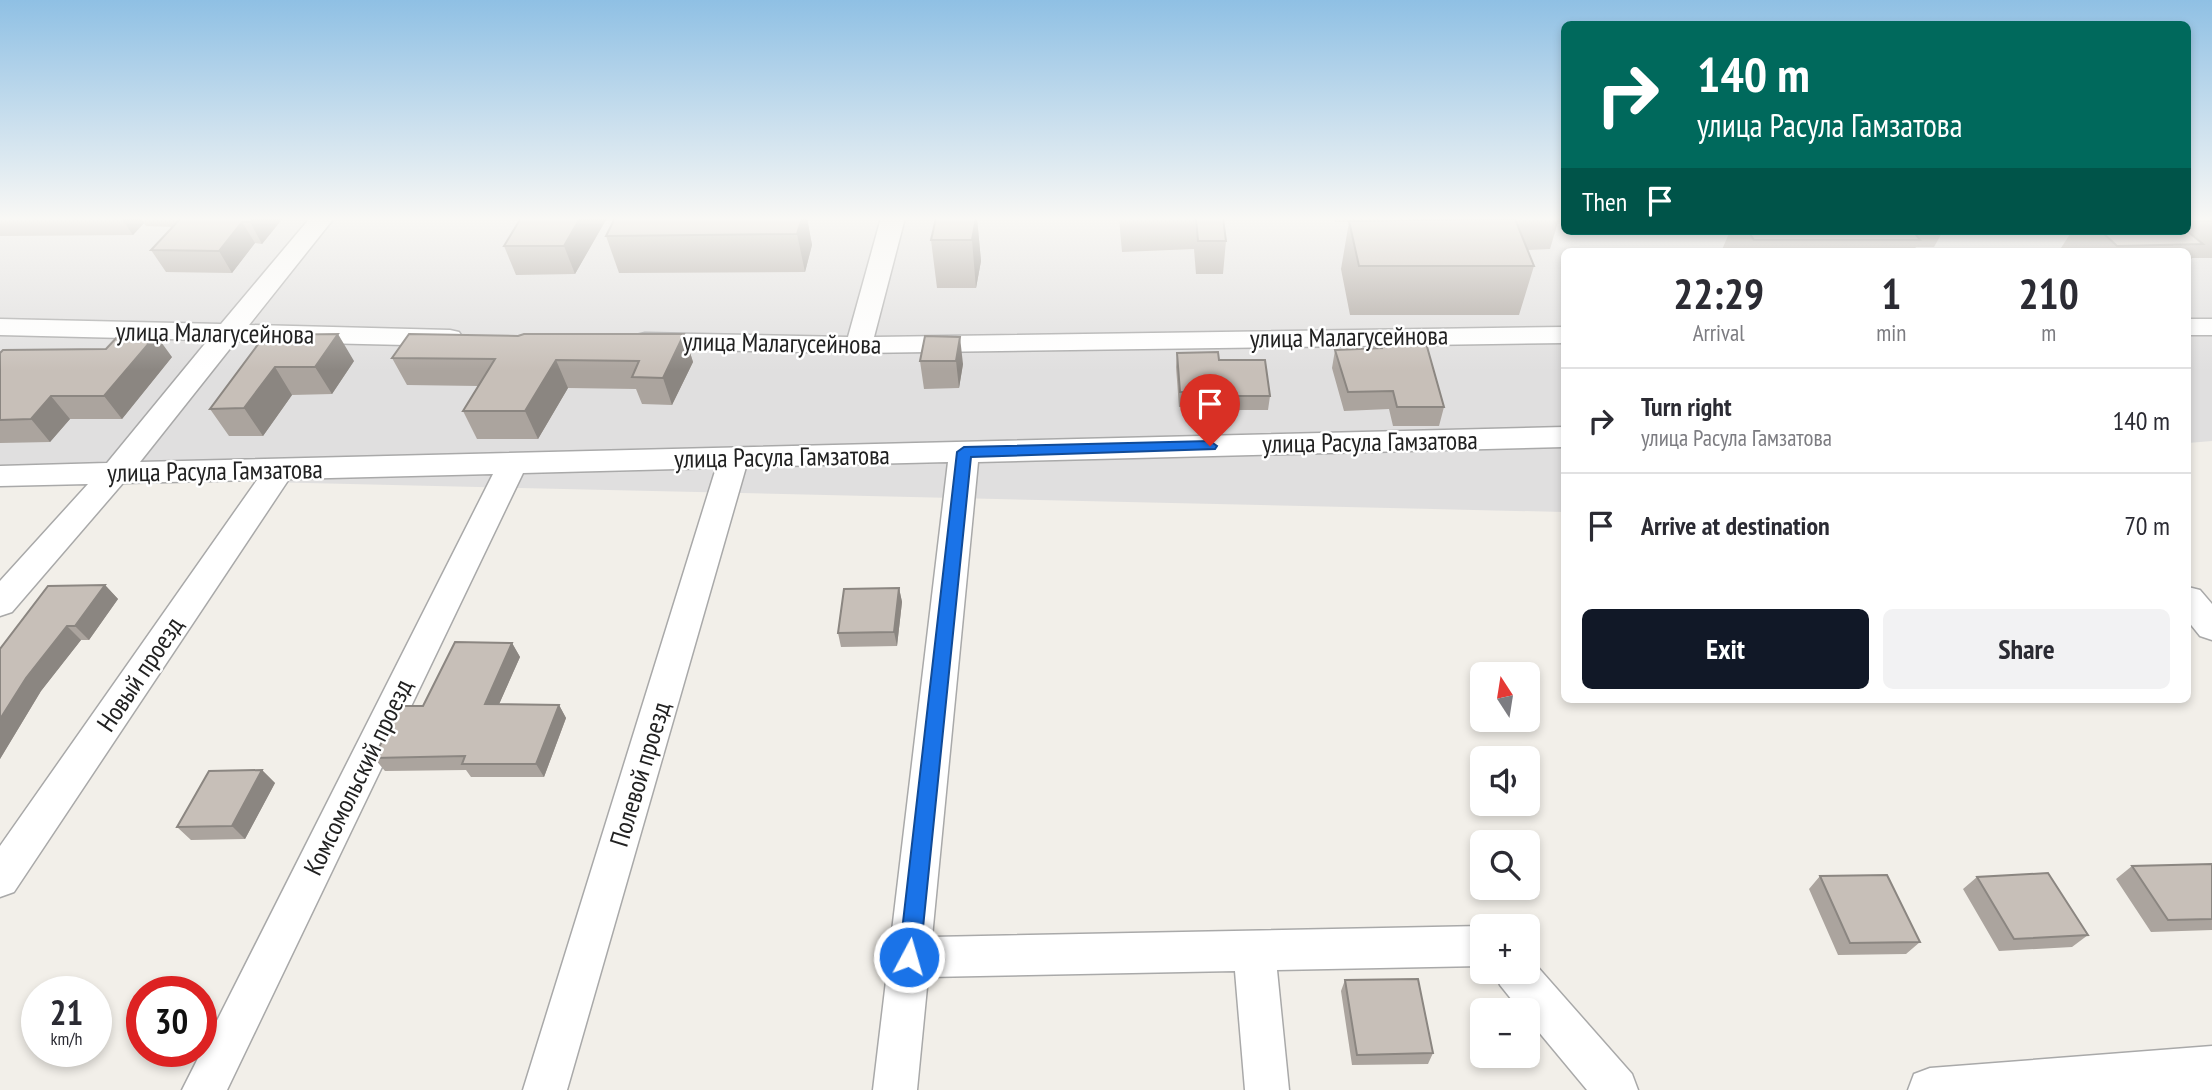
<!DOCTYPE html>
<html lang="en">
<head>
<meta charset="utf-8">
<style>
	:root { --surface:#fff; --page:#f2f2f3; --text:#2b2b33; --muted:#7c7c81; --line:#e1e1e2; --accent:#111827 }
	body { margin:0; font-family:"PT Sans Narrow",sans-serif; background:var(--page); color:var(--text); height:100vh; display:flex; flex-direction:column; font-size:26px; white-space:nowrap }
	* { box-sizing:border-box; margin:0 }
	p { font-size:23px; color:var(--muted) }
	.icon { flex:none; width:38px; height:38px; fill:none; stroke:currentColor; stroke-width:2; stroke-linecap:round; stroke-linejoin:round }
	.map { position:relative; flex:1; overflow:hidden }
	.side { position:absolute; left:1561px; top:248px; width:630px; height:455px; display:flex; flex-direction:column; background:var(--surface); border-radius:10px; box-shadow:0 4px 10px #0003 }
	.side>* { flex:none }
	.hud { position:absolute; left:1561px; top:21px; width:630px; height:214px; border-radius:10px; box-shadow:0 4px 10px #0003; background:#00695c; color:#fff; overflow:hidden }
	.needle { width:46px; rotate:348deg }
	.fabs { position:absolute; left:1470px; top:662px; display:grid; gap:14px }
	.fabs a { display:grid; place-items:center; width:70px; height:70px; border-radius:10px; background:var(--surface); box-shadow:0 4px 10px #0003; font-size:35px }
	.speed { position:absolute; left:21px; top:976px; display:flex; gap:14px; font-size:35px; font-weight:700; text-align:center }
	.speed>* { display:grid; place-content:center; width:91px; height:91px; border-radius:50%; background:var(--surface); box-shadow:0 4px 10px #0003; line-height:1 }
	.speed small { font-size:18px; font-weight:400 }
	.speed .limit { border:10px solid #d22; background:#fff; color:#111 }
	.pin { position:absolute; display:grid; place-items:center; width:60px; height:60px; color:#fff; margin:-72px -30px; border-radius:50% 50% 50% 0; rotate:-45deg; box-shadow:0 0 7px #0007 }
	.pin .icon { rotate:45deg }
	.me { position:absolute; width:77px; margin:-38px; rotate:6deg; stroke-linejoin:round; filter:drop-shadow(0 0 5px #0008) }
	.turn { display:flex; align-items:center; gap:24px; height:147px; padding:0 21px; font-size:32px }
	.turn .icon { width:91px; height:91px; stroke-width:2.5 }
	.turn b { display:block; font-size:49px; line-height:60px }
	.then { display:flex; align-items:center; height:66px; padding:0 21px; background:#0003; gap:14px; font-size:26px }
	.eta { display:flex; justify-content:space-evenly; align-items:center; height:119px; text-align:center }
	.eta b { font-size:42px; font-weight:800; line-height:49px }
	.primary-button { display:flex; gap:14px; margin-top:auto; padding:14px 21px }
	.primary-button a { flex:1; height:80px; border-radius:10px; background:var(--accent); color:#fff; font-size:28px; font-weight:800; line-height:80px; text-align:center }
	.primary-button a+a { background:var(--page); color:var(--text) }
	ul { padding:0; list-style:none }
	li { display:flex; align-items:center; gap:21px; height:105px; padding:0 21px; border-top:2px solid var(--line) }
	li div { flex:1 }
	li b { display:block; font-size:26px }
	li em { font-style:normal }
	.map>svg:first-child { display:block }
	.residential { fill:#e0dfdf }
	.lines { fill:none; stroke-linecap:round; stroke-linejoin:round }
	.minor-casing { stroke:#a9a9a9; stroke-width:3 }
	.minor { fill:#fff; fill-rule:evenodd }
	.wall { fill:#aba49e }
	.shaded-wall { fill:#8b8681 }
	.building { fill:#c7bfb8; stroke:#8b8681; stroke-width:2 }
	.route { fill:#1a73e8; stroke:#114b97; stroke-width:2 }
	.labels { text-anchor:middle; stroke-width:5; stroke-linejoin:round; paint-order:stroke }
	.street-label { font-size:26px; fill:#222; stroke:#fff }
</style>
</head>
<body>
<div class="map">
<svg width="2212" height="1090" viewBox="0 0 2212 1090">
	<rect width="100%" height="100%" fill="#f2efe9"/>
	<path class="residential" d="M0,218H1564V231H2188L2212,218V441L2188,443V252H1564V512L0,476Z"/>
	<g class="lines">
		<g class="minor-casing">
			<path id="minor" d="M310,218H334L249,325L450,330L459,332L463,338L459,344L450,346L236,341L140,462L1564,427V447L978,462L932,937L1482,926V966L1277,970L1289,1090H1245L1235,971L928,977L917,1090H873L948,462L746,467L567,1090H523L716,468L523,473L227,1090H182L493,474L289,479L14,892L0,897V846L257,480L123,483L12,612L0,616V581L88,484L0,486V466L107,463L208,340L0,335V319L221,324Z
				M881,218H905L874,337L1564,327V343L859,353L645,349L636,347L632,341L636,335L645,333L848,337Z
				M2188,319H2212V335H2188Z
				M2188,587L2200,590L2212,604V640L2200,636L2188,621Z
				M1528,956L1632,1074L1638,1090H1587L1528,1019V1010H1520L1500,985L1494,971H1528Z
				M2212,1046V1090H1908L1914,1074L1930,1068Z"/>
		</g>
		<use href="#minor" class="minor"/>
	</g>
	<path class="wall" d="M0,218H283L262,244L255,243L232,273L166,272L151,250L173,227L146,226L144,223L133,235L0,236Z
		M607,218L575,274L516,275L504,246Z
		M807,218L812,245L805,272L619,273L606,236Z
		M936,218H977L981,261L976,288H937L931,240Z
		M1119,218H1223L1226,241L1223,274H1196L1194,249L1122,252Z
		M1334,218H1380L1379,221L1491,220L1492,218H1564V222H1558L1550,249L1528,250L1534,266L1519,315H1350L1341,269L1349,222H1335Z
		M2188,218H2212V258H2192L2188,264V252H2060L2059,251L2072,231H2188Z
		M1730,231H1943L1934,247H1916L1913,252H1721Z
		M684,334L693,362L672,405L642,404L636,389L568,388L538,439H477L463,411L478,386L407,385L392,358L518,336Z
		M265,335L354,361L332,394L292,395L263,436H229L210,409Z
		M925,336L963,364L959,388L924,389L920,361Z
		M1381,343L1444,407L1439,426H1393L1389,409L1344,411L1332,368L1335,350L1380,348Z
		M0,353L172,357L122,419H70L50,442L0,443Z
		M1177,353L1219,360L1270,396L1268,410H1231L1230,406L1179,407L1176,367Z
		M105,585L118,599L89,640H81L41,691L0,759V649Z
		M899,588L902,602L897,646L841,647L838,633Z
		M512,643L520,657L499,704L559,705L566,718L544,777H471L466,770L385,771L374,758L423,706Z
		M262,770L275,783L245,839L191,840L177,827Z
		M2212,864V930L2151,932L2116,879L2132,866Z
		M1820,876L1920,942L1906,954L1838,955L1809,889Z
		M1977,877L2088,935L2072,947L1999,951L1963,889Z
		M1345,980L1433,1053L1428,1064L1352,1065L1341,991Z"/>
	<path class="shaded-wall" d="M121,218H141L144,223L133,235Z
		M253,218H283L262,244L250,222Z
		M580,218H607L575,274L564,246Z
		M802,218H807L812,245L805,272L797,234Z
		M976,218H977L981,261L976,288L972,240Z
		M242,222L255,243L232,273L219,251Z
		M338,334L354,361L332,394L315,367Z
		M684,334L693,362L672,405L663,378Z
		M156,335L172,357L122,419L104,396Z
		M960,337L963,364L959,388L956,361Z
		M556,360L568,388L538,439L525,411Z
		M275,367L292,395L263,436L244,408Z
		M51,396L70,419L50,442L31,419Z
		M105,585L118,599L89,640L75,626Z
		M899,588L902,602L897,646L894,632Z
		M67,626L81,640L41,691L0,759V719L26,678Z
		M512,643L520,657L493,718L485,704Z
		M559,705L566,718L544,777L536,764Z
		M262,770L275,783L245,839L232,826Z"/>
	<path class="building" d="M181,218H253L250,222H242L219,251L151,250Z
		M521,218H580L564,246H504Z
		M615,218H802L797,234L606,236Z
		M936,218H976L972,240H931Z
		M1196,218H1223L1226,241H1198Z
		M2188,218H2212V221H2188Z
		M1515,219L1534,266H1359L1349,221Z
		M1748,231H1913L1920,240H1754Z
		M2101,231H2187L2203,244L2117,246Z
		M338,334L315,367H275L244,408L210,409L265,335Z
		M409,334L518,336L524,334H684L663,378L632,377L639,361L556,360L525,411H463L495,359L392,358Z
		M119,335H156L104,396H51L31,419L0,420V353L3,350L106,349Z
		M925,336L960,337L956,361H920Z
		M1381,343H1426L1444,407H1397L1393,391L1348,392L1335,350L1382,348Z
		M1218,352L1219,360H1265L1270,396H1232V392H1180L1177,353Z
		M105,585L75,626H67L26,678L0,719V649L48,586Z
		M899,588L894,632L838,633L844,589Z
		M455,642L512,643L485,704L559,705L536,764H462L465,756L374,758L399,706H423Z
		M262,770L232,826L177,827L209,771Z
		M2212,864V919L2168,920L2132,866Z
		M2048,873L2088,935L2014,939L1977,877Z
		M1887,875L1920,942L1850,943L1820,876Z
		M1418,979L1433,1053L1357,1055L1345,980Z"/>
	<linearGradient id="sky" x2="0" y2="1"><stop stop-color="#8fc0e4"/><stop offset="0.59" stop-color="#f9f8f5"/><stop offset="1" stop-color="#f9f8f5" stop-opacity="0"/></linearGradient>
	<rect width="2212" height="371" fill="url(#sky)"/>
	<path class="route" d="M1210,441L1217,446L1215,449L971,457L920,957L917,964L909,967L902,964L899,957L957,452L964,447Z"/>
	<g class="labels">
		<g class="street-label">
			<text transform="translate(215 333) rotate(1)" y="9">улица Малагусейнова</text>
			<text transform="translate(1349 337) rotate(-1)" y="9">улица Малагусейнова</text>
			<text transform="translate(782 343) rotate(1)" y="9">улица Малагусейнова</text>
			<text transform="translate(1370 442) rotate(-1)" y="9">улица Расула Гамзатова</text>
			<text transform="translate(782 457) rotate(-1)" y="9">улица Расула Гамзатова</text>
			<text transform="translate(215 471) rotate(-1)" y="9">улица Расула Гамзатова</text>
			<text transform="translate(140 674) rotate(-56)" y="9">Новый проезд</text>
			<text transform="translate(640 774) rotate(-73)" y="9">Полевой проезд</text>
			<text transform="translate(358 777) rotate(-64)" y="9">Комсомольский проезд</text>
		</g>
	</g>
</svg>
<div class="fabs">
<a><svg class="needle" viewBox="-14 -14 28 28"><path d="M0-13l5 13h-10z" fill="#e53935"/><path d="M0 13l5-13h-10z" fill="#7c7c81"/></svg></a>
<a><svg class="icon" aria-label="sound" viewBox="0 0 24 24"><path d="M4 9h4l5-4v14l-5-4H4zM17 9q2 3 0 6"/></svg></a>
<a><svg class="icon" aria-label="search" viewBox="0 0 24 24"><circle cx="10" cy="10" r="6"/><path d="M15 15l6 6"/></svg></a>
<a>+</a>
<a>−</a>
</div>
<div class="speed"><div>21<small>km/h</small></div><div class="limit">30</div></div>
<div class="pin" style="left:1210px;top:446px;background:#d93025"><svg class="icon" aria-label="arrive" viewBox="0 0 24 24"><path d="M6 21V4h12l-3 4 3 4H6"/></svg></div>
<svg class="me" style="left:909px;top:957px" viewBox="-20 -20 40 40"><circle r="17" fill="#1a73e8" stroke="#fff" stroke-width="3"/><path d="M0-11L8 9 0 5-8 9z" fill="#fff"/></svg>
<div class="hud">
<div class="turn"><svg class="icon" aria-label="right" viewBox="0 0 24 24"><path d="M7 20v-9h11M14 6l5 5-5 5"/></svg><div><b>140 m</b>улица Расула Гамзатова</div></div>
<div class="then">Then<svg class="icon" aria-label="arrive" viewBox="0 0 24 24"><path d="M6 21V4h12l-3 4 3 4H6"/></svg></div>
</div>
<section class="side">
<div class="eta">
<div><b>22:29</b><p>Arrival</p></div>
<div><b>1</b><p>min</p></div>
<div><b>210</b><p>m</p></div>
</div>
<ul>
<li><svg class="icon" aria-label="right" viewBox="0 0 24 24"><path d="M7 20v-9h11M14 6l5 5-5 5"/></svg><div><b>Turn right</b><p>улица Расула Гамзатова</p></div><em>140 m</em></li>
<li><svg class="icon" aria-label="arrive" viewBox="0 0 24 24"><path d="M6 21V4h12l-3 4 3 4H6"/></svg><div><b>Arrive at destination</b></div><em>70 m</em></li>
</ul>
<div class="primary-button"><a>Exit</a><a>Share</a></div>
</section>
</div>
</body>
</html>
